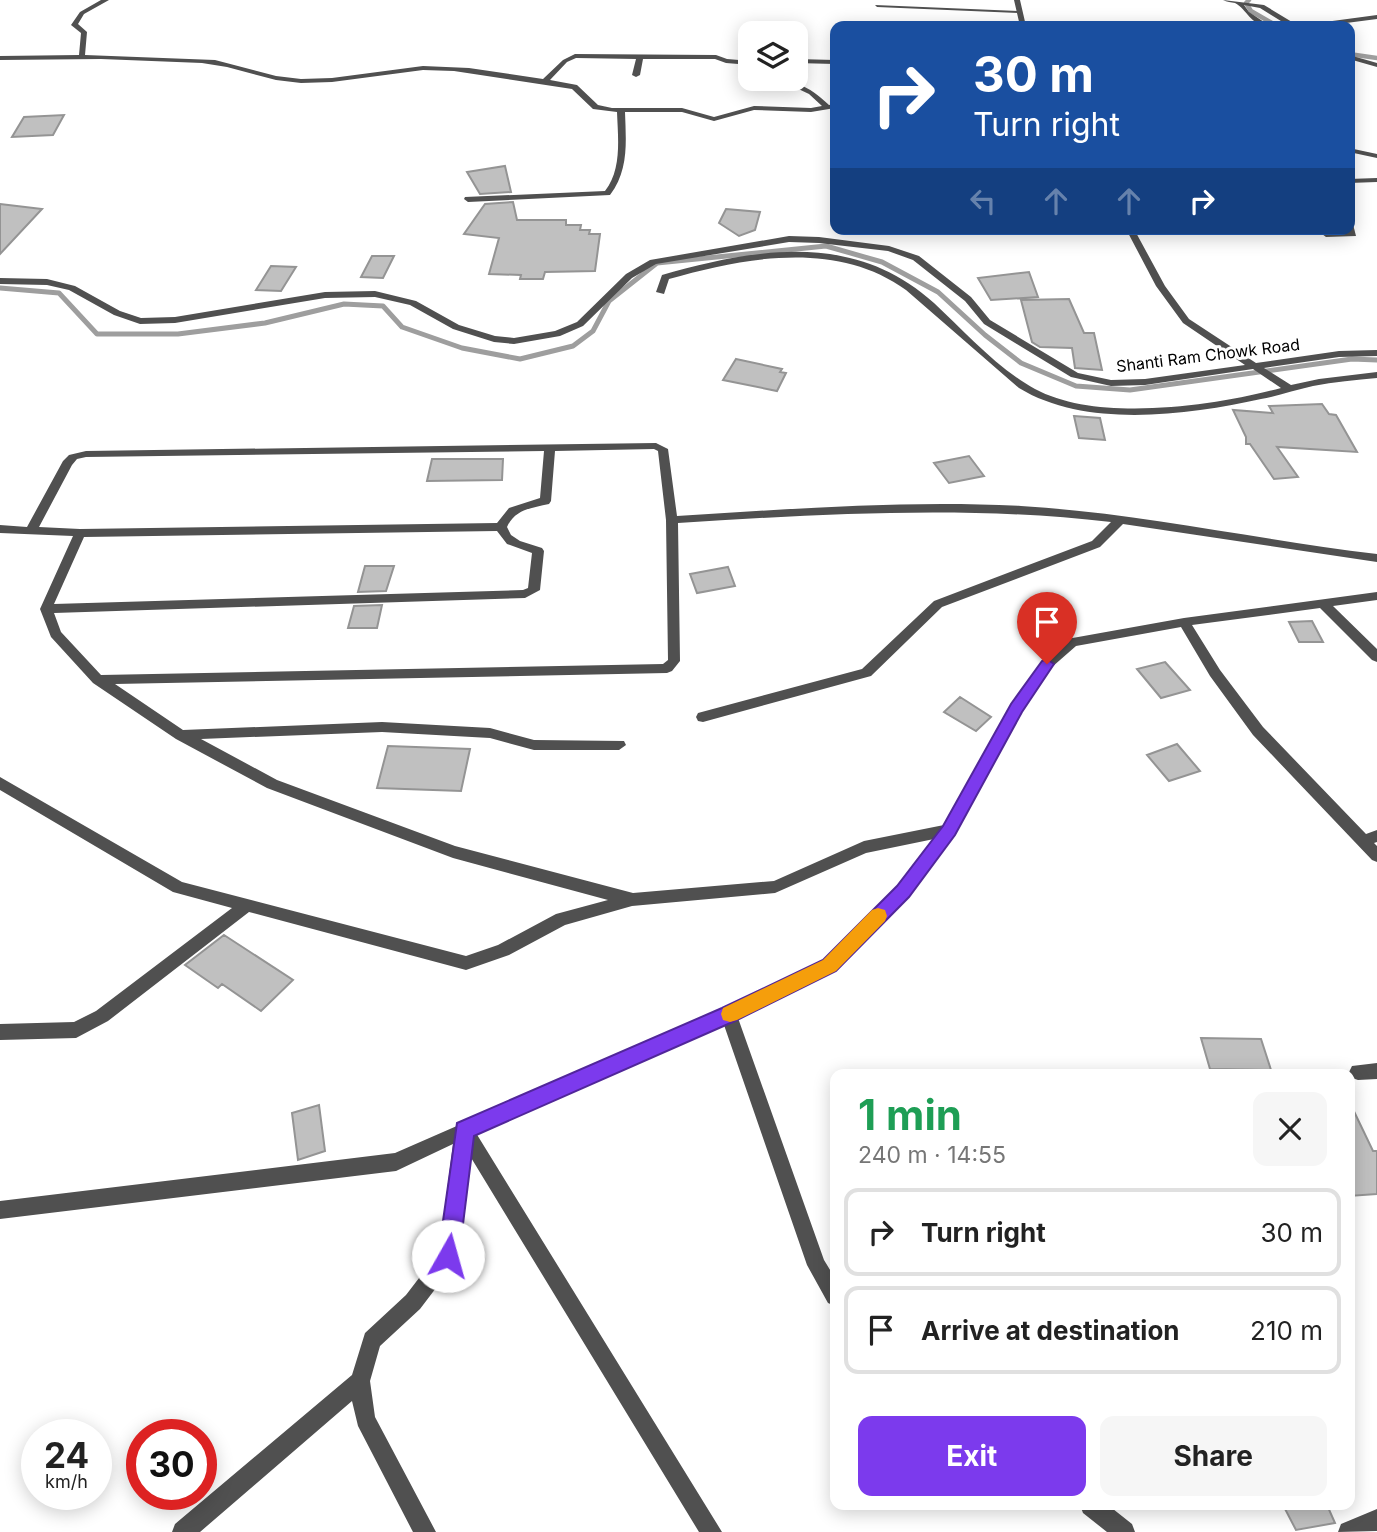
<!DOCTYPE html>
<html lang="en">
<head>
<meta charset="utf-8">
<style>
	:root { --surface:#fff; --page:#f6f6f6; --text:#222; --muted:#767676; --line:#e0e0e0; --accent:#7c3aed }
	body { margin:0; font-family:Inter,sans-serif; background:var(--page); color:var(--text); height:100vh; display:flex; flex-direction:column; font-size:26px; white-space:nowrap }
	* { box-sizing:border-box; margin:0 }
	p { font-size:23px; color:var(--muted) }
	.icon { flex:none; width:38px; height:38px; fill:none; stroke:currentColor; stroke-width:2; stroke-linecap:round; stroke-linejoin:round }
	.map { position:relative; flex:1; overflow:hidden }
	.side { position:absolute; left:830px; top:1069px; width:525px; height:441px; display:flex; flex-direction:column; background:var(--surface); border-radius:14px; box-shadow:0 4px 18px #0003 }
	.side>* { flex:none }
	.top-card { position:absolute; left:830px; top:21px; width:525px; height:214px; border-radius:14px; box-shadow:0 4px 18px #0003; background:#1a4fa0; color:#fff; overflow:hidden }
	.fabs { position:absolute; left:738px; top:21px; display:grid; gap:14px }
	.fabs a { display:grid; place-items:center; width:70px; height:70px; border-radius:14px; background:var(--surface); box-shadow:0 4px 18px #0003; font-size:35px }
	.speed { position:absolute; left:21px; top:1419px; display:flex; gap:14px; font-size:35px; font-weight:700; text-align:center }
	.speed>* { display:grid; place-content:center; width:91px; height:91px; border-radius:50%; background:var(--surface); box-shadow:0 4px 18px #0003; line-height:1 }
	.speed small { font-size:18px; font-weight:400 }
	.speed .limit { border:10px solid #d22; background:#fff; color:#111 }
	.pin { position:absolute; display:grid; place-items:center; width:60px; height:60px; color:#fff; margin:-72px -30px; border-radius:50% 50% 50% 0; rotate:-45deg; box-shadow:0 0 7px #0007 }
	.pin .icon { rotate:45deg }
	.me { position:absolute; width:77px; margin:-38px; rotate:7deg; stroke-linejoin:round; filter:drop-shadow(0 0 5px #0008) }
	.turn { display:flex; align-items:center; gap:24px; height:147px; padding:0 28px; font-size:32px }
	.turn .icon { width:91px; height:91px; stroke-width:2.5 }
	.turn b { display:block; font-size:49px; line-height:60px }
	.lanes { display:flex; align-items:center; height:66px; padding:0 28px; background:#0003; justify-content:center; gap:35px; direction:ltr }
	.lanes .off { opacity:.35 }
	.round { display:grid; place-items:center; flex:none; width:74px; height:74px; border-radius:14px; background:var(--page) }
	.head { display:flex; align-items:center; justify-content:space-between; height:119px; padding:0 28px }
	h1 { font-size:42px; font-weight:700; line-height:52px; color:#1e9e55 }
	.action { display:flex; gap:14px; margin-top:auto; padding:14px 28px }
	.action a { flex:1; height:80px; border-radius:14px; background:var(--accent); color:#fff; font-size:28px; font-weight:700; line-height:80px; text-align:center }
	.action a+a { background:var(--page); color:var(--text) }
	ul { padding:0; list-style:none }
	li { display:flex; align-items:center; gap:21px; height:88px; margin:0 14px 10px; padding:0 14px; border:4px solid var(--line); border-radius:14px }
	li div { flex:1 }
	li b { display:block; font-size:26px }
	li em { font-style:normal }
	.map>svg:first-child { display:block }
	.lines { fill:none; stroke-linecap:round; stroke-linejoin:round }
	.stream-far1 { stroke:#9e9e9e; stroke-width:4.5 }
	.stream { stroke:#9e9e9e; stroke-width:5 }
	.building { fill:#c0c0c0; stroke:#949494; stroke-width:2 }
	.service { fill:#505050; fill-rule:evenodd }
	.minor { fill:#505050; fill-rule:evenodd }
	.route { fill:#7c3aed; stroke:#51269a; stroke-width:2 }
	.slow { fill:#f59e0b }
	.labels { text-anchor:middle; stroke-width:6; stroke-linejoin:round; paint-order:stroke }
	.far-street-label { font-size:16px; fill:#000; stroke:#fff }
</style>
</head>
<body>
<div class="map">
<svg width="1377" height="1532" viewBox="0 0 1377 1532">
	<rect width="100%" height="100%" fill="#fff"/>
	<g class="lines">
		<path class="stream-far1" d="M1249,0L1246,3L1251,11L1277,26
			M1349,54L1377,58"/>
		<path class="stream" d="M0,288L59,293L97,334H178L265,323L344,304L383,306L402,327L462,348L520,359L573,346L593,331L609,301L657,263L826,246L882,262L938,292L985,335L1021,363L1076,386L1130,390L1352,359L1377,360"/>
	</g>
	<path class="building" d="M64,115L53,135L12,137L24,117Z
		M505,166L511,192L480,194L467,172Z
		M513,202L517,220H566V225H581L580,230H590L589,234H600L595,271L545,272L543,279H520L521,275L489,274L499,238L464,234L485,204Z
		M0,204L42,209L0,254Z
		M726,209L760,212L755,230L739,236L719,223Z
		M372,256H394L383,278L361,277Z
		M271,266L296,267L281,291L256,290Z
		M1029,272L1038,297L991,300L978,278Z
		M1069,299L1084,333H1094L1102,370L1075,368L1072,348L1040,347L1032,342L1021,300Z
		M736,359L782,369L780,372L786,373L777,391L723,380Z
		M1322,404L1329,414L1336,415L1357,452L1277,447L1298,477L1274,479L1250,444H1246V437L1233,410L1273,413L1269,406Z
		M1074,416L1100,418L1105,440L1079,438Z
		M969,456L984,476L949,483L934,463Z
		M432,459H503L502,480L427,481Z
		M365,566H394L386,591L358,592Z
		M728,567L735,586L697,593L690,574Z
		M382,605L377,628H348L354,606Z
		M1312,621L1323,642H1299L1289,622Z
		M1165,662L1190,690L1161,698L1137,669Z
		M960,697L991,717L976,731L944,712Z
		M1177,744L1200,771L1169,781L1147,755Z
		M388,746L470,749L461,791L377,788Z
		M224,935L293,980L261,1011L222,984L218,988L185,965Z
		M1201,1038L1261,1039L1271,1070L1210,1069Z
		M1349,1101L1373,1151H1377V1194L1349,1196Z
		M319,1105L325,1151L298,1160L292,1113Z
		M1283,1505H1327L1335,1523L1296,1530Z"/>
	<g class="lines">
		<path class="service" d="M875,5L1020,11L1022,12L1020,13L877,7Z"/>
		<path class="minor" d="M101,0H109L84,14L78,24L87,32L85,55L215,60L276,76L301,79L332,78L423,66L469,68L543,79L563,60L575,54L716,55L727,59L751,61V65L726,63L715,59H643L640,75L636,77L632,75L636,59L576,58L567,62L550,80L577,85L598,105L612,108H682L714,117L754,106L811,108L822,106L809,94L790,85L757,79C788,78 807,83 829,105L835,104V108L811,112L754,110L714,121L682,112H625C626,142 629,170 610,195L468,202L464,199L465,197L605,191C622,169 618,139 617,112L593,109L572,89L454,71L423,70L332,82L301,83L276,80L227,67L202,63L101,59L0,60V56L79,55L81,33L71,25L80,12Z
			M1014,0H1020L1026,26H1020Z
			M1223,0L1264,5L1292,22L1310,24L1377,15V19L1323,26H1289L1260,8L1244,5L1249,12L1270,26C1251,27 1247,9 1235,3C1231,2 1227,2 1223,0Z
			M1349,55L1377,63V67L1349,59Z
			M796,59L835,60V64L796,63Z
			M1349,148L1377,154V158L1349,152Z
			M1377,178V182L1349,183V179Z
			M1349,221L1353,224L1356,236L1326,237L1322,234L1326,231H1348Z
			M1126,229H1134L1165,286L1189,319L1256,363L1339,351L1377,350V356L1339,357L1264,368L1291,385L1319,379L1377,372V378C1356,380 1334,382 1313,386C1295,390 1278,396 1261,399C1188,415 1086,429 1019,388L906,290C837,240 746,257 669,279L664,294L656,292L662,275C757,248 854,231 934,303C964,331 998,369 1035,389C1098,423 1214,406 1281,388L1253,369L1145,385L1111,386L1071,377L984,324L965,301L913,260L888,251L819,243L789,242L656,264L632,278L583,326L560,336L514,344L494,342L453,329L410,305L375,297L325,298L175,323L140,324L114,315L69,290L47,285L0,284V278L47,279L75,286L120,311L141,318L175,317L325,292L375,291L416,301L459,325L495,336L514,338L555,331L577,322L626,274L650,260L789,236L819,237L889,246L919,256L971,297L990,320L1078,373L1111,380L1145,379L1245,365L1183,323L1156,286Z
			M656,443L668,449L677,516C792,509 906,500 1021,506C1140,513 1258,540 1377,554V562L1123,524L1100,547L942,607L871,676L703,722L698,721L696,717L698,713L862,669L934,601L1092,541L1111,522C967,505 822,514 678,523L680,661L672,671L667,673L115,684L183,730L382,722L490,728L534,740L624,741L626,745L619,750H534L490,738L382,732L201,739L277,780L455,846L633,893L774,881L864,841L944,825L1011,704L1042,661L1067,639L1184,618L1377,592V600L1333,606L1377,649V662L1372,660L1320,608L1192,625L1220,670L1263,727L1366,834L1377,830V842L1374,843L1377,846V862L1372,860L1253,735L1210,676L1181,627L1076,646L1052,667L1021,711L954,834L908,896L835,970L738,1018L824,1260L835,1278V1306L828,1303L807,1265L724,1025L476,1133L722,1532H699L470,1156L457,1256L455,1263L420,1309L380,1346L370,1381L375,1417L436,1532H413L358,1426L352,1401L200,1532H172L175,1524L352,1375L365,1333L406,1295L439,1252L453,1144L396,1171L0,1219V1201L395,1153L723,1010L823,960L898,886L934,839L866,853L775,893L632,906L565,925L509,955L466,970L249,912L108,1021L76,1038L0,1040V1024L74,1022L96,1011L232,908L173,892L0,790V777L182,882L466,956L498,945L556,914L608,900L453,858L267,788L176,739L93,683L51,637L40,609L73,536L0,533V525L27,527L63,461L69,455L86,451ZM654,449L658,451L666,520L668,660L663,664L101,675L61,632L54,613L525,598L540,590L544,551L542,548L520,541L511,535L507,527C515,509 532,508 549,504L551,501L555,451ZM544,451L540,498L509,508L497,523L80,529L39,527L72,465L77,459L86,457ZM497,531L507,544L532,553L528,588L523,590L54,604L84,537Z
			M1377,1063V1079L1358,1080L1352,1078L1349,1072L1352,1066Z
			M1080,1505H1108L1132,1524L1135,1532H1107L1083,1513Z
			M1377,1509V1531L1338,1532L1341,1524Z"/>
	</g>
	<path class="route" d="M1047,659L1054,664L1022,712L955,835L909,897L836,971L735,1021L474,1136L459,1256L456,1264L448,1267L441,1264L438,1256L457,1123L722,1008L823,960L897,886L943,826L1011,704L1042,661Z"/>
	<path class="slow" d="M878,908L885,910L887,916L885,921L836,971L737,1020L730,1022L723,1020L721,1014L723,1008L823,960L872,910Z"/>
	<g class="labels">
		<g class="far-street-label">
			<text transform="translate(1208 355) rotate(-7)" y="6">Shanti Ram Chowk Road</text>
		</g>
	</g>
</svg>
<div class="fabs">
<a><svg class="icon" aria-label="layers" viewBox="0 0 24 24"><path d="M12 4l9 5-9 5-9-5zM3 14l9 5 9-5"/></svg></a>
</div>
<div class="speed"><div>24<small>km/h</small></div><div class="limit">30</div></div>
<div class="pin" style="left:1047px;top:664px;background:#d93025"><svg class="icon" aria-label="arrive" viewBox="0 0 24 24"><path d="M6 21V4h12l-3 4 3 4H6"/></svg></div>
<svg class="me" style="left:448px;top:1256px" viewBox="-20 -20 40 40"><circle r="19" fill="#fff"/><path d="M0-13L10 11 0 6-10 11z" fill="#7c3aed"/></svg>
<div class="top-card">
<div class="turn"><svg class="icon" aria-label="right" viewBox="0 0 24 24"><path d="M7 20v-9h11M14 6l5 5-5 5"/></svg><div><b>30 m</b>Turn right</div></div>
<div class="lanes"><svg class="icon off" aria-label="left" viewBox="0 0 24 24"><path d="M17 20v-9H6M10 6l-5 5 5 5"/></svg><svg class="icon off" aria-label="ahead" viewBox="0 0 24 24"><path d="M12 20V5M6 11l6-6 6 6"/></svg><svg class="icon off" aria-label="ahead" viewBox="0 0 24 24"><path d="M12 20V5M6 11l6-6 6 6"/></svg><svg class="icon" aria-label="right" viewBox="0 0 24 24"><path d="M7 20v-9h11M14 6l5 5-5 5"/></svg></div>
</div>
<section class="side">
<div class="head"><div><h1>1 min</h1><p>240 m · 14:55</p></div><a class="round"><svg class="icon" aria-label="close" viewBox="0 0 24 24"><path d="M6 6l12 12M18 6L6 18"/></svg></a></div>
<ul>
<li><svg class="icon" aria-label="right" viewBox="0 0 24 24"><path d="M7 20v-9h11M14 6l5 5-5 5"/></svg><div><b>Turn right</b></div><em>30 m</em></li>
<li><svg class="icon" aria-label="arrive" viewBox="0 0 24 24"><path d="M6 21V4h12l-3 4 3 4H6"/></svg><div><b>Arrive at destination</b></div><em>210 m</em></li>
</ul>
<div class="action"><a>Exit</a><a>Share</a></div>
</section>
</div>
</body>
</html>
